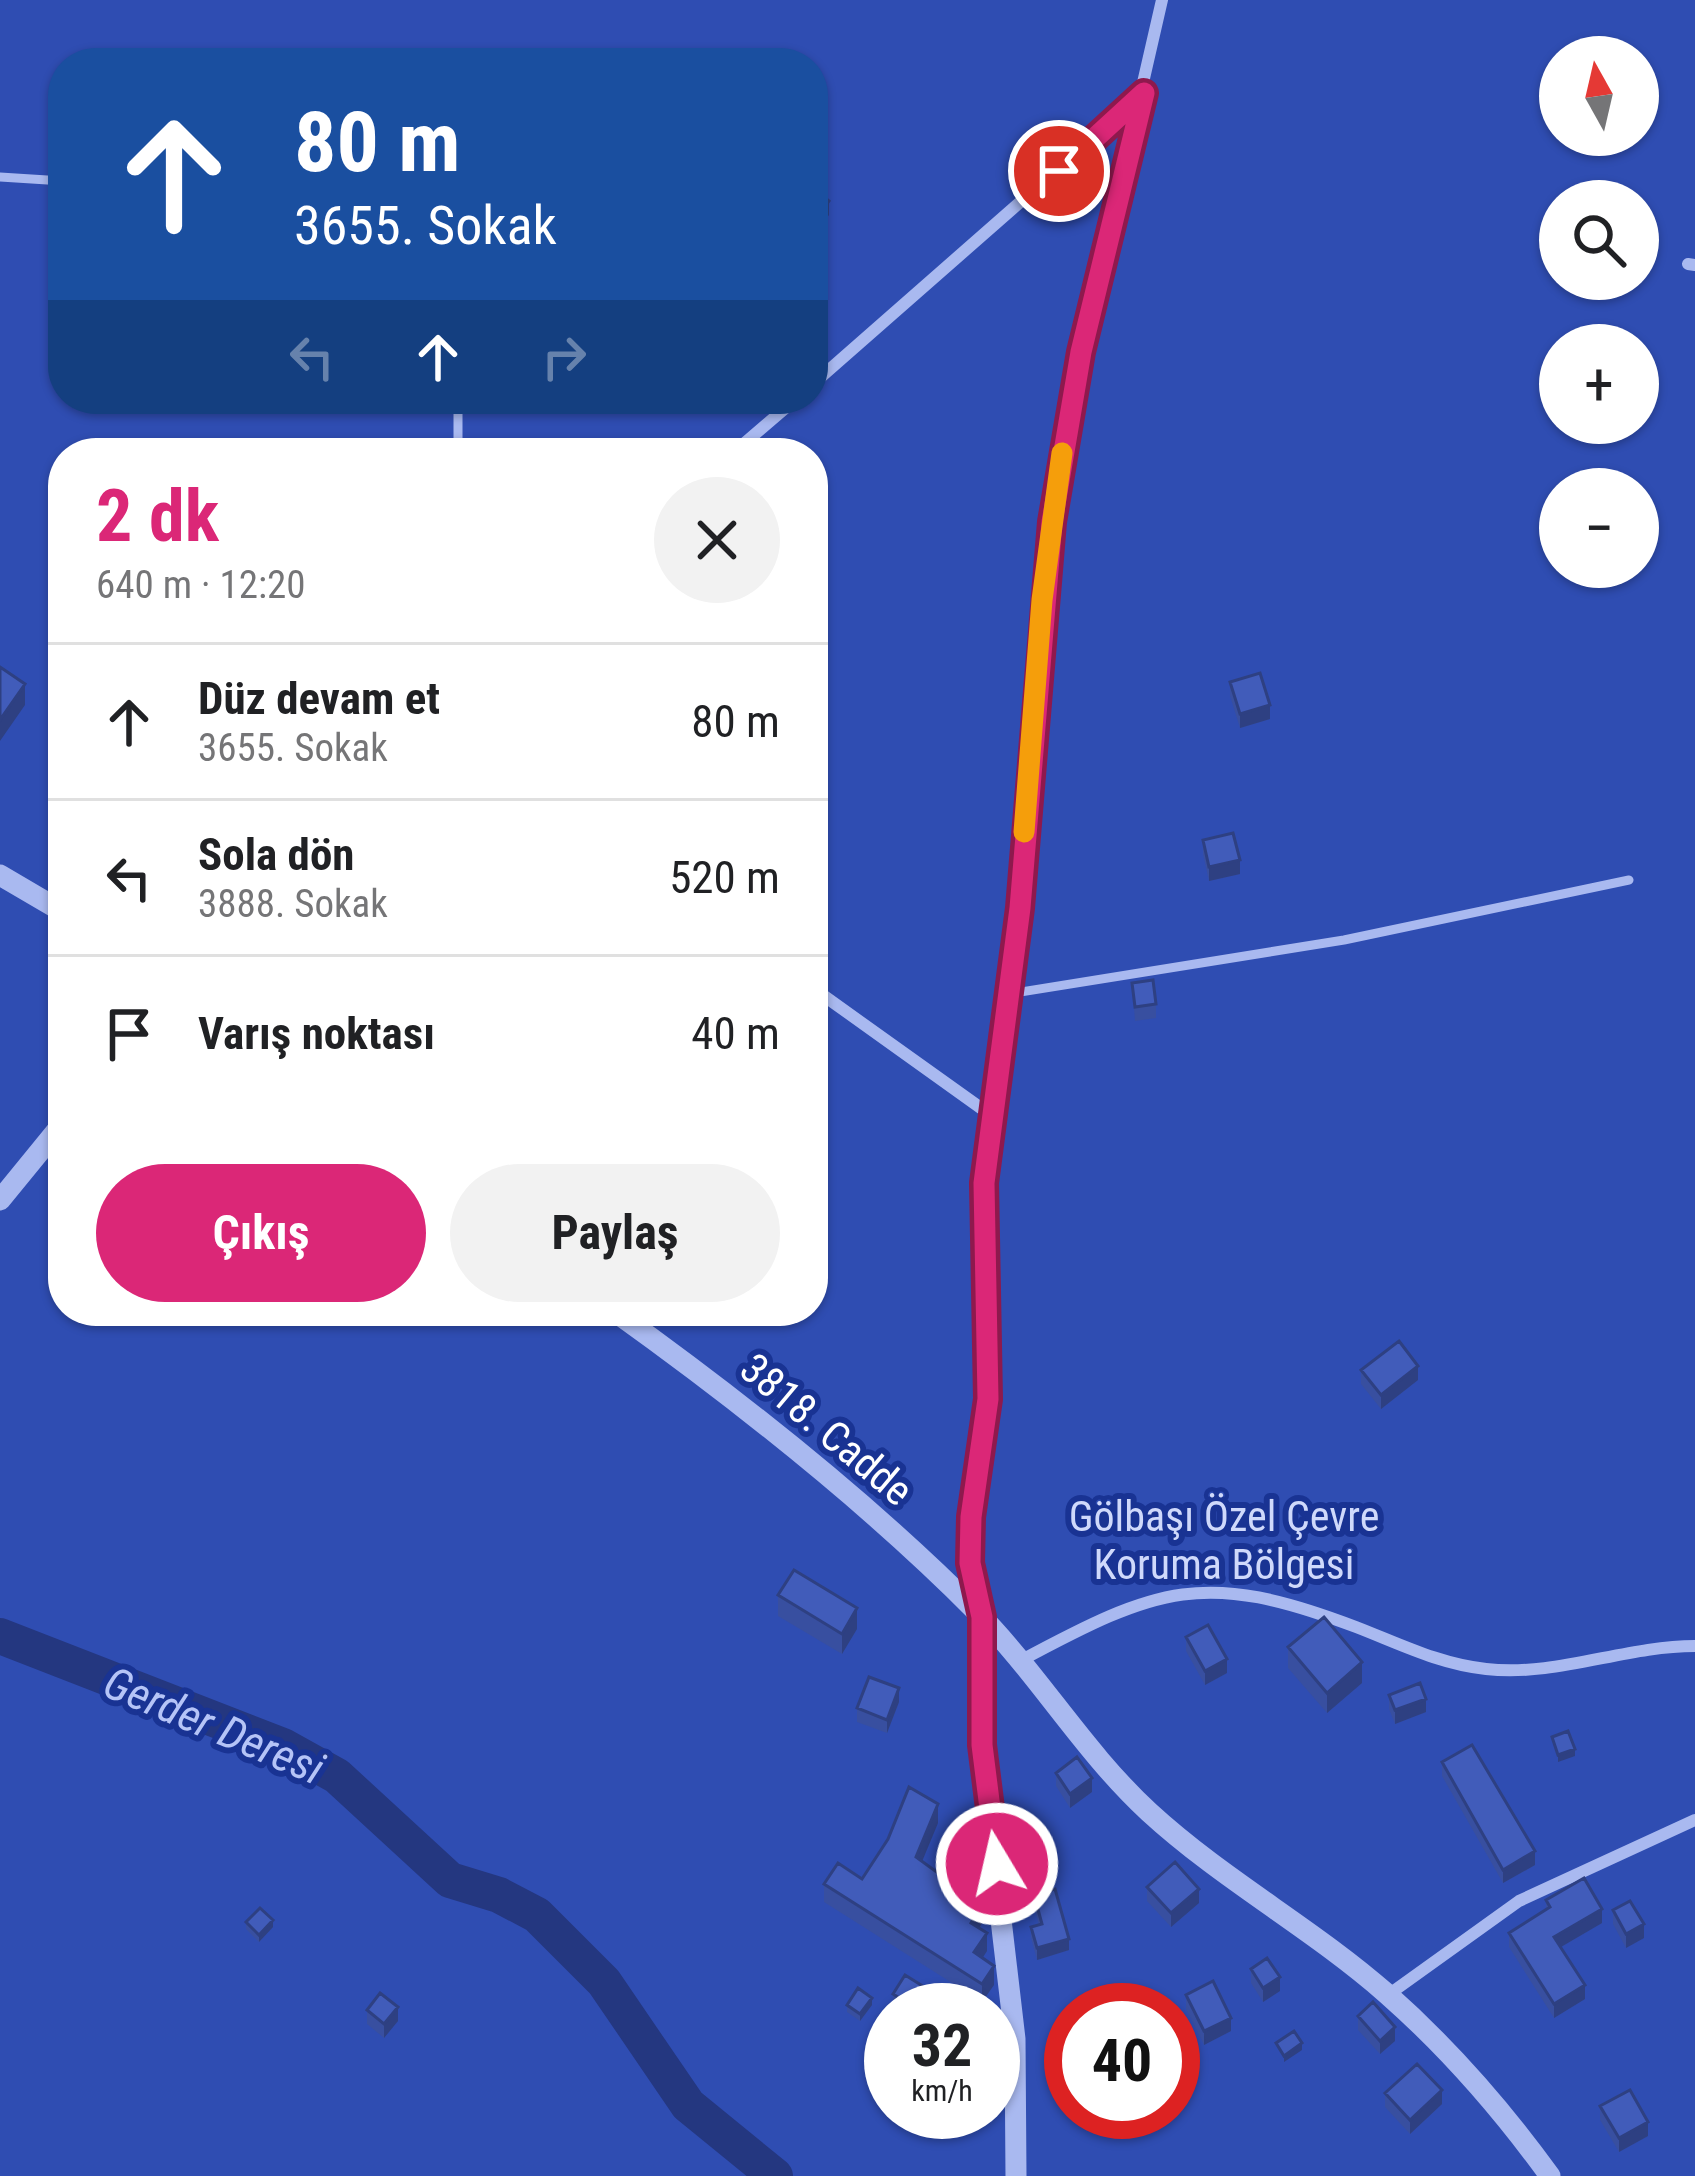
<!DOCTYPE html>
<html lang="tr">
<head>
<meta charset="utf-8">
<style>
	:root { --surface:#fff; --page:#f2f2f2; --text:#202124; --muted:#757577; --line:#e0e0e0; --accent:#db2777 }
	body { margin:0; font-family:"Roboto Condensed",sans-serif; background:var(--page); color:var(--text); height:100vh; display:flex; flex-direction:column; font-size:45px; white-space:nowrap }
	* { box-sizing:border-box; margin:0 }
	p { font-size:39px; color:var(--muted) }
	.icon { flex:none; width:66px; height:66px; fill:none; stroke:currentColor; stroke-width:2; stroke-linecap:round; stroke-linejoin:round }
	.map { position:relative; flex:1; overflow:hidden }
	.sheet { position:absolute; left:48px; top:438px; width:780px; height:888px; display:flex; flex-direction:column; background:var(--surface); border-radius:48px; box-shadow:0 3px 9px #0004 }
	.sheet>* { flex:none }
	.top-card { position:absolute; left:48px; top:48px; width:780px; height:366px; border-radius:48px; box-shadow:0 3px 9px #0004; background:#1a4fa0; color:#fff; overflow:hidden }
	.needle { width:78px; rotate:352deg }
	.buttons { position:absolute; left:1539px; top:36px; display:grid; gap:24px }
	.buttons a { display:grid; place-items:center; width:120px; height:120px; border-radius:50%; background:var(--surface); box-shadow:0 3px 9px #0004; font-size:60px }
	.speed { position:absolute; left:864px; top:1983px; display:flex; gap:24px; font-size:60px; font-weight:700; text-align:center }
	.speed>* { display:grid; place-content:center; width:156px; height:156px; border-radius:50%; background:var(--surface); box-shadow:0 3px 9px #0004; line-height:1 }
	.speed small { font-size:30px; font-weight:400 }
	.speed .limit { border:18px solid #d22; background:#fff; color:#111 }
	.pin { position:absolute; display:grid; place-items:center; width:102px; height:102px; color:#fff; margin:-51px; border:6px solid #fff; border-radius:50%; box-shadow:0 3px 12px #0007 }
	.me { position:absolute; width:132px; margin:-66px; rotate:351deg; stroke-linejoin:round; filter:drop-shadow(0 0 9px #0008) }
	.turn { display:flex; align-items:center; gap:42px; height:252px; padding:0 48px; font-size:54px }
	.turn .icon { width:156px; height:156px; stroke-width:2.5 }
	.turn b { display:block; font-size:84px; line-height:102px }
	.lanes { display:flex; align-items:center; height:114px; padding:0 48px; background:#0003; justify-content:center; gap:60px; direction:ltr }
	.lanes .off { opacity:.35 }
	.round { display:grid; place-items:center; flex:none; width:126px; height:126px; border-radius:63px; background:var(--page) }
	.headline { display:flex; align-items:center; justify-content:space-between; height:204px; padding:0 48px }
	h1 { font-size:72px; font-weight:700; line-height:90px; color:var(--accent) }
	.button { display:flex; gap:24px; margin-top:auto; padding:24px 48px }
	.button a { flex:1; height:138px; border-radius:72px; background:var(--accent); color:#fff; font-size:48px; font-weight:700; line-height:138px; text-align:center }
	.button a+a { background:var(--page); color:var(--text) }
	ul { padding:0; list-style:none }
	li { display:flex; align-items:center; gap:36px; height:156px; padding:0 48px; border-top:3px solid var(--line) }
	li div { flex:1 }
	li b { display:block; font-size:45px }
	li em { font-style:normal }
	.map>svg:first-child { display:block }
	.green { fill:#2f4db2; fill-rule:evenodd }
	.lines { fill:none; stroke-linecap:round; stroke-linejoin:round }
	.river { stroke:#243780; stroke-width:36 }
	.service { stroke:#a9b9f0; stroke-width:9 }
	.minor { stroke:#a9b9f0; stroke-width:12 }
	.tertiary { stroke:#a9b9f0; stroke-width:21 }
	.wall { fill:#384fa0 }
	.shaded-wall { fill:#2e4082 }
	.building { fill:#415cba; stroke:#2e4082; stroke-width:3 }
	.route-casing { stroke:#8e194d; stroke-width:30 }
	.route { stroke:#db2777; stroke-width:21 }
	.slow { stroke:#f59e0b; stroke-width:21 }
	.labels { text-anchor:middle; stroke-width:12; stroke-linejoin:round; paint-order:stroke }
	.street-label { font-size:42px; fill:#fff; stroke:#193393 }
	.park-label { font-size:42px; fill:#cfd9fb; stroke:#193393 }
	.water-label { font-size:45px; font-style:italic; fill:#b5c4f7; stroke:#193393 }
</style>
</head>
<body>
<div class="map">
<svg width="1695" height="2176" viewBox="0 0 1695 2176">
	<rect width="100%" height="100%" fill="#193393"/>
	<path class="green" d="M0,0H1695V2176H0ZM1560,57H1638V135H1560ZM63,63H813V399H63ZM1560,201H1638V279H1560ZM1560,345H1638V423H1560ZM63,453H813V1311H63ZM1560,489H1638V567H1560ZM891,2010H993V2112H891ZM1071,2010H1173V2112H1071Z"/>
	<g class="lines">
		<path class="river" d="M0,1636L283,1746L337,1776L450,1880L499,1895L537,1915L604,1982L688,2105L775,2176"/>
		<path class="service" d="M0,177L63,181
			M458,399V453
			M1008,994L1344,940L1629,880"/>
		<path class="minor" d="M1688,264L1695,265
			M813,384L1141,96
			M733,453L796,399
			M813,988L992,1116
			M980,1610L970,1545L988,1399L984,1183L1020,907L1042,600L1075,379L1162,0
			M1020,1661C1158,1587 1204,1569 1356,1627C1400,1644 1439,1664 1486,1669C1557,1677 1624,1646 1695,1646
			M1388,1995L1519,1901L1695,1820"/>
		<path class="tertiary" d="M0,875L63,912
			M0,1200L63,1123
			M614,1311C741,1402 867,1501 977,1612C1039,1675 1084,1752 1149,1812C1223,1880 1312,1928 1387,1994C1447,2047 1503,2111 1550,2176
			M982,1617L985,1783L1015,2039L1016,2176"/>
	</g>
	<path class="wall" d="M1230,682L1270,719L1240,728L1230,696Z
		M1203,840L1240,874L1209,881L1203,854Z
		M1132,983L1156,1004V1018L1135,1021Z
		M1361,1370L1418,1380L1381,1409L1361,1384Z
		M778,1595L857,1629L842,1654L778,1616Z
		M1186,1637L1227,1673L1205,1685L1186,1651Z
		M1288,1647L1362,1683L1327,1713L1288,1668Z
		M1389,1695L1426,1712L1395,1724L1389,1709Z
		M899,1702L887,1733L857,1722V1708Z
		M1442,1762L1535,1865L1503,1883L1442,1776Z
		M1056,1773L1092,1792L1070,1808L1056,1786Z
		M938,1823L922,1861L982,1923L980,1928L987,1951L982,1958L994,1985L982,2002L824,1902V1884L862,1879Z
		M1147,1887L1199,1903L1171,1927L1147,1901Z
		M1034,1895L1069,1950L1037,1960L1031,1938V1927L1039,1925L1034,1907Z
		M1546,1900L1602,1923L1561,1947L1585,1999L1554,2018L1509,1947V1933L1546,1910Z
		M1613,1910L1644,1938L1626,1948L1613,1924Z
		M246,1922L273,1927L259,1942L246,1929Z
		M1251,1969L1280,1991L1263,2002L1251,1983Z
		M893,1994L945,2010H896L893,2008Z
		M1186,1995L1231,2031L1204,2045L1186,2009Z
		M847,2005H872L860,2021L847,2012Z
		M367,2010L398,2021L384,2038L367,2024Z
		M1358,2016L1395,2041L1380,2054L1358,2030Z
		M1385,2093L1442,2104L1410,2134L1385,2107Z
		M1600,2106L1648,2136L1619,2152L1600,2120Z"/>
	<path class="shaded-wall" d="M829,201V215L813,235V222Z
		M25,684V705L0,741V720Z
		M1270,705V719L1240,728V714Z
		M1240,860V874L1209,881V867Z
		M1418,1366V1380L1381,1409V1395Z
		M857,1608V1629L842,1654V1634Z
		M1227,1659V1673L1205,1685V1671Z
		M1362,1662V1683L1327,1713V1693Z
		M899,1688V1702L887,1733V1720Z
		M1426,1699V1712L1395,1724V1710Z
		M1575,1749V1756L1558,1762V1755Z
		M1092,1778V1792L1070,1808V1794Z
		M938,1804V1823L916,1876V1857Z
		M1535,1851V1865L1503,1883V1870Z
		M1199,1889V1903L1171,1927V1913Z
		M982,1905V1923L971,1941V1923Z
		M1602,1909V1923L1554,1951V1937Z
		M273,1920V1927L259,1942V1935Z
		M1644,1924V1938L1626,1948V1934Z
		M987,1933V1951L974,1971V1952Z
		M1069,1939V1950L1037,1960V1948Z
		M994,1966V1985L982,2002V1984Z
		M1280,1977V1991L1263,2002V1988Z
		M1585,1985V1999L1554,2018V2004Z
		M872,1998V2005L860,2021V2014Z
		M398,2007V2021L384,2038V2024Z
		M1231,2018V2031L1204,2045V2031Z
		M1395,2027V2041L1380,2054V2041Z
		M1302,2043V2050L1284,2062V2056Z
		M1442,2090V2104L1410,2134V2120Z
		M1648,2122V2136L1619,2152V2138Z"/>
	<path class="building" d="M813,188L829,201L813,222Z
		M0,667L25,684L0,720Z
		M1260,673L1270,705L1240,714L1230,682Z
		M1233,833L1240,860L1209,867L1203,840Z
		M1153,980L1156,1004L1135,1007L1132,983Z
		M1399,1341L1418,1366L1381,1395L1361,1370Z
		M794,1570L857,1608L842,1634L778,1595Z
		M1324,1617L1362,1662L1327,1693L1288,1647Z
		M1208,1625L1227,1659L1205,1671L1186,1637Z
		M869,1677L899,1688L887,1720L857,1708Z
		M1420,1683L1426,1699L1395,1710L1389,1695Z
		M1568,1731L1575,1749L1558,1755L1552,1737Z
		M1472,1745L1535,1851L1503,1870L1442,1762Z
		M1077,1757L1092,1778L1070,1794L1056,1773Z
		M909,1787L938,1804L916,1857L982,1905L971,1923L987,1933L974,1952L994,1966L982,1984L824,1884L838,1863L862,1879L888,1839Z
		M1175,1862L1199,1889L1171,1913L1147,1887Z
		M1584,1878L1602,1909L1554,1937L1585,1985L1554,2004L1509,1933L1550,1907L1546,1900Z
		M1055,1889L1069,1939L1037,1948L1031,1927L1042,1924L1034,1895Z
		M1630,1901L1644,1924L1626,1934L1613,1910Z
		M260,1908L273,1920L259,1935L246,1922Z
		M1267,1958L1280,1977L1263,1988L1251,1969Z
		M905,1975L945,2000L939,2010H919L893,1994Z
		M1213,1981L1231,2018L1204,2031L1186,1995Z
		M858,1988L872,1998L860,2014L847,2005Z
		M380,1993L398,2007L384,2024L367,2010Z
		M1373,2002L1395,2027L1380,2041L1358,2016Z
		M1294,2031L1302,2043L1284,2056L1276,2043Z
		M1417,2064L1442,2090L1410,2120L1385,2093Z
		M1630,2090L1648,2122L1619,2138L1600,2106Z"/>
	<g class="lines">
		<g class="route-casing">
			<path id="route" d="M997,1864L982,1745V1617L970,1563L971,1517L988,1399L984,1183L1020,908L1052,522L1081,352L1144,93L1059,171"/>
		</g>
		<use href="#route" class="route"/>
		<path class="slow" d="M1024,832L1042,600L1062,453"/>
	</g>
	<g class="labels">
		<g class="street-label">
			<text transform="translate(827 1429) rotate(40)" y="15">3818. Cadde</text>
		</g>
		<g class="park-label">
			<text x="1224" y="1531">Gölbaşı Özel Çevre<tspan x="1224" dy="48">Koruma Bölgesi</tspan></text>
		</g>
		<g class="water-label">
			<text transform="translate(214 1725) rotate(23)" y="16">Gerder Deresi</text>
		</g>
	</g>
</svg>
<div class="buttons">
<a><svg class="needle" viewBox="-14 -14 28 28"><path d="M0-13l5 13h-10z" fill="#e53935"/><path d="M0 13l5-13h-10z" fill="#757577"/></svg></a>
<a><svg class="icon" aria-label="search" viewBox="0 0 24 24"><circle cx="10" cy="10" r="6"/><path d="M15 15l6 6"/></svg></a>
<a>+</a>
<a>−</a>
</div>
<div class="speed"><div>32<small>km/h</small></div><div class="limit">40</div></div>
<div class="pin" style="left:1059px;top:171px;background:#d93025"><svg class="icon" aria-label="arrive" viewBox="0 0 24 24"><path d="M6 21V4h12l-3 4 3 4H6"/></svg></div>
<svg class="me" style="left:997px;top:1864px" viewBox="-20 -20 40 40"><circle r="17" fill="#db2777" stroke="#fff" stroke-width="3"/><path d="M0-11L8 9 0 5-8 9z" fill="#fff"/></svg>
<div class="top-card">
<div class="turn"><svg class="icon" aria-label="ahead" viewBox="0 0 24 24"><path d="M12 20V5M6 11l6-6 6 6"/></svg><div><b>80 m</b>3655. Sokak</div></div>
<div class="lanes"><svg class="icon off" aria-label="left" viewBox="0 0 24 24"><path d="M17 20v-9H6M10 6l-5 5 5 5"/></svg><svg class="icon" aria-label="ahead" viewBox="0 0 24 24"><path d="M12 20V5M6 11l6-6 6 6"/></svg><svg class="icon off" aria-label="right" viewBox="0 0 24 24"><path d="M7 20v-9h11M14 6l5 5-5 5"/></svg></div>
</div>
<section class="sheet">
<div class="headline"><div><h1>2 dk</h1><p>640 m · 12:20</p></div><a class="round"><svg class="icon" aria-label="close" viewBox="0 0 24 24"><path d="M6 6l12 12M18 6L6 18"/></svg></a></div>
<ul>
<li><svg class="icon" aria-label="ahead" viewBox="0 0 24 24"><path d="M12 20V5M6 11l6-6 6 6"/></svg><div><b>Düz devam et</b><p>3655. Sokak</p></div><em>80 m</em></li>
<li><svg class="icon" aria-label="left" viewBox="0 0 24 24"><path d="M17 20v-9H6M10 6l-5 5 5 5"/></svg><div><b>Sola dön</b><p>3888. Sokak</p></div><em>520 m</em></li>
<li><svg class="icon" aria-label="arrive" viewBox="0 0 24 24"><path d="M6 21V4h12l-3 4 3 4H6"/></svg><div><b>Varış noktası</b></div><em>40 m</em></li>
</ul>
<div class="button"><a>Çıkış</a><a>Paylaş</a></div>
</section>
</div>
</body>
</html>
